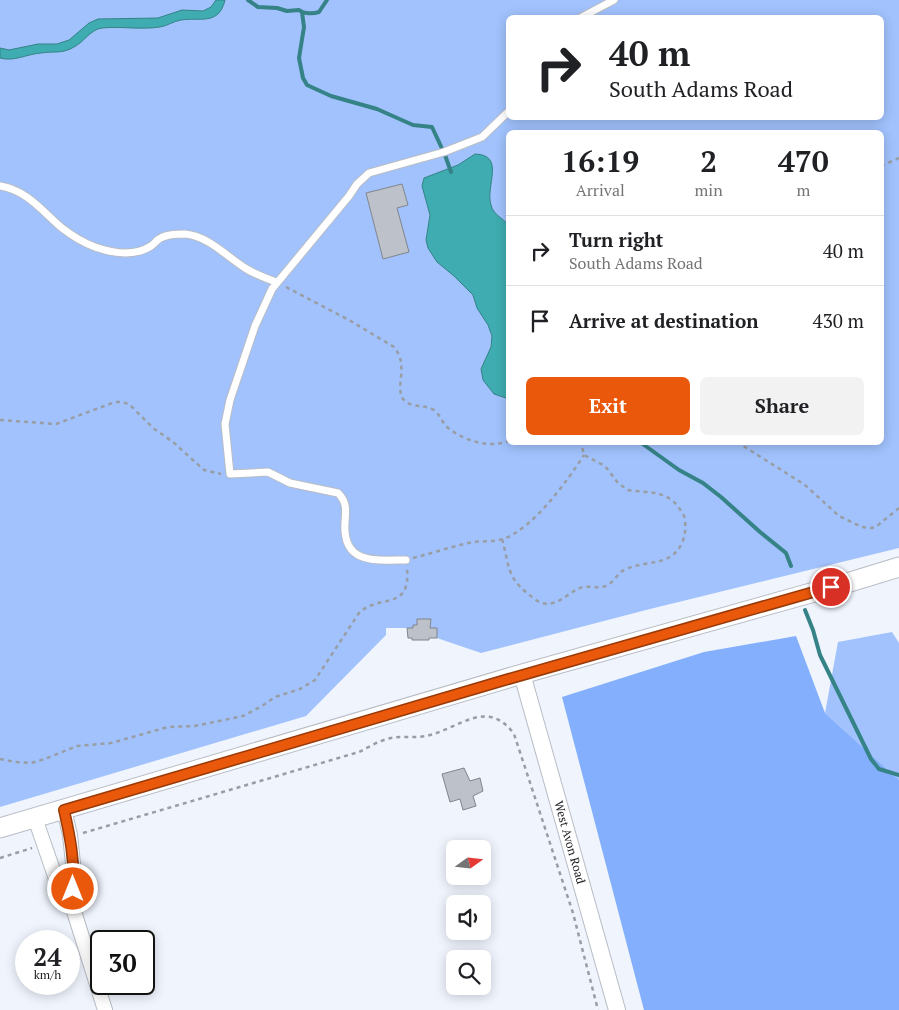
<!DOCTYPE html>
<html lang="en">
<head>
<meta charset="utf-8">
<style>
	:root { --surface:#fff; --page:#f2f2f2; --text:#202124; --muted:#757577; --line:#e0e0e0; --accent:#ea580c }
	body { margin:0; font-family:"PT Serif",serif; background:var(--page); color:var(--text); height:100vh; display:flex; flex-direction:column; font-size:19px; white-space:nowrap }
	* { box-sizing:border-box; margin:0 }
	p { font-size:16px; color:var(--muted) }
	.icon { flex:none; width:28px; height:28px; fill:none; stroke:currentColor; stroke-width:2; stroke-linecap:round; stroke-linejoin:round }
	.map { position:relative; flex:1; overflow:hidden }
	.sheet { position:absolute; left:506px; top:130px; width:378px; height:315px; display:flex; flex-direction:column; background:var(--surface); border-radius:8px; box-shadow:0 2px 12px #0003 }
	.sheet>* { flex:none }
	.banner { position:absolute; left:506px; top:15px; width:378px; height:105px; border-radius:8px; box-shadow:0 2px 12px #0003; background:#fff; color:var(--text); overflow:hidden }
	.needle { width:32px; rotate:75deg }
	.buttons { position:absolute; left:446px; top:840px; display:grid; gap:10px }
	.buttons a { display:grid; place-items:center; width:45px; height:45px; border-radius:8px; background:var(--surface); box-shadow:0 2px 12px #0003; font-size:25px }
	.speed { position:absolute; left:15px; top:930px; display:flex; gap:10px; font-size:25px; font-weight:700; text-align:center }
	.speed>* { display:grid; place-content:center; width:65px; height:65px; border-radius:50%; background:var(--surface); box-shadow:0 2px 12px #0003; line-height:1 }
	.speed small { font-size:12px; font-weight:400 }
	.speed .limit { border:2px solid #111; border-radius:8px; background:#fff; color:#111 }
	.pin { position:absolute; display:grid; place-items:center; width:42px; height:42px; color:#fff; margin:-21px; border:2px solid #fff; border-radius:50%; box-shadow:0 1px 5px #0007 }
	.me { position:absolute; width:55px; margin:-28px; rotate:0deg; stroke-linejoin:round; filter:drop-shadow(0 0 4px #0008) }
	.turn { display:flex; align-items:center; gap:18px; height:105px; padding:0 20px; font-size:22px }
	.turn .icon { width:65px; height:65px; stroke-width:2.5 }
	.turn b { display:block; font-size:35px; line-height:42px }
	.eta { display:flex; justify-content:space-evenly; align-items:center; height:85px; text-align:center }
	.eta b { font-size:30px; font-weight:800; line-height:35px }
	.cta { display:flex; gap:10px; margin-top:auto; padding:10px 20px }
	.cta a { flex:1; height:58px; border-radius:8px; background:var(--accent); color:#fff; font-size:20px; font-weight:800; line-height:58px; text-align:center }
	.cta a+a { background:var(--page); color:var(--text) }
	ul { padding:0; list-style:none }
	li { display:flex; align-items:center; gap:15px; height:70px; padding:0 20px; border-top:1px solid var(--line) }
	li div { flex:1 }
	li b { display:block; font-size:19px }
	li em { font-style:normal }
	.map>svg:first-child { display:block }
	.green { fill:#a1c2fd; fill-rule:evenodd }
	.forest { fill:#84affd }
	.water { fill:#3eacb0; stroke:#358386 }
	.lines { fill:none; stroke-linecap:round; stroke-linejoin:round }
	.stream { stroke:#358386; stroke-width:4 }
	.building { fill:#bdc2ca; stroke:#80848c }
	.service-casing { stroke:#b8bdc5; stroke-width:9 }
	.minor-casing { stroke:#b8bdc5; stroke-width:16 }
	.tertiary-casing { stroke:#b8bdc5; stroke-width:18 }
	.secondary-casing { stroke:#b8bdc5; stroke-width:21 }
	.path { stroke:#999da4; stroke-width:2.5; stroke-dasharray:4 4; stroke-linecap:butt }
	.service { stroke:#fff; stroke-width:7 }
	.minor { stroke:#fff; stroke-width:14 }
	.tertiary { stroke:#fff; stroke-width:16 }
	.secondary { stroke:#fff; stroke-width:19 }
	.route-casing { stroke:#983908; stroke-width:12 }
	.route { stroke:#ea580c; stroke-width:9 }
	.labels { text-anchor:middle; stroke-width:5; stroke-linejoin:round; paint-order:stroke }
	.street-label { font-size:12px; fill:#202225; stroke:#eff4fd }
</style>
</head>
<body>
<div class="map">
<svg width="899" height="1010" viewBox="0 0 899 1010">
	<rect width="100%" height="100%" fill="#eff4fd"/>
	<path class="green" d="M0,0H899V548L646,610L481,653L437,638V629L430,628L431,620L413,628H386V635L306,716L0,807ZM509,18H881V118H509ZM509,132H881V442H509Z
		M892,632L899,643V780L825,713L838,642Z"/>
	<path class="forest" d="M796,636L825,713L899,780V1010H644L562,697L704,652Z"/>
	<path class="water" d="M216,0H225C219,26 200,17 181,20C174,21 167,26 160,27C141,30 121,26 102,28C91,29 84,42 74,47C63,54 53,51 41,53C27,54 14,62 0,58V48L9,50L38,44H57L69,40L89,23L98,19L158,18L182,10L203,11L211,7Z
		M475,154C506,155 485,186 491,205C493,214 502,218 509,225V399L494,394L483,380L481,369L491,347L492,336L488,325L477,308L473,295L454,276L437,262L428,248L426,240L430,215L422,186L424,178L458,165Z"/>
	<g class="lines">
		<path class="stream" d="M248,0L258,7L277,8L287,11L299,10C304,14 313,14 319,12L327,0
			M302,12L304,27L299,58L303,78L307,85L331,96L377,109L413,125L432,127L445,155L451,172
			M640,442L679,470L703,483L721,497L760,532L786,553L791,566
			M805,610L813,630L820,655L871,759L879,769L899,775"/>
	</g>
	<path class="building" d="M402,184L408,205L397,208L409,252L383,259L366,193Z
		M417,619H431L430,628H437V638H429V640H412V638H408L407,628H413V625H417Z
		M464,768L470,781L480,778L483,791L473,796L476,806L463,810L460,799L450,802L442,774Z"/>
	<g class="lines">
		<g class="service-casing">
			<path id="service" d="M580,18L614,0
				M0,186C27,190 43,212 62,228C71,235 84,243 95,247C112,253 134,257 151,246C154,244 156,241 159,239C166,234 177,234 185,234C208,236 226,256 245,268C254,274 265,278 276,282
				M406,560C375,560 342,565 345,522C346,510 347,502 338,493L290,483L268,472L230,474L225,424L230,400L255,326L272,289L349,196L357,184L369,173L444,152L482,137L509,111"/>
		</g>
		<g class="minor-casing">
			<path id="minor" d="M64,809L70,835L74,873L72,905
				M35,818L56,879L72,905L105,1010"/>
		</g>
		<g class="tertiary-casing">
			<g id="tertiary">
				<path id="s1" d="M522,674L617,1010"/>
			</g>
		</g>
		<g class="secondary-casing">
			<path id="secondary" d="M0,828L522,674L850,582L899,567"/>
		</g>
		<path class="path" d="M881,166L899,158
			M286,287L349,320L394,347C398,352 401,358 401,364C403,375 397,390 403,399C412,409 422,404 432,409C439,412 441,421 447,427C462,440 489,449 509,441
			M0,420L56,424L115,402H123L130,405L153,428L173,442L204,470L221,474
			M737,442L805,485L839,516L862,527L872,528L877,526L899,508
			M502,539C509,563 506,576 527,593C531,596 536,601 542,603C558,607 567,593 580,588C587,585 595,588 602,587C614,585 616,573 626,569C646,560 671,567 682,543C685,536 686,529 685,521C685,516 682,512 679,508C667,490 647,493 628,490L618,483L605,466L584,455L581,442
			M413,558C433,553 453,546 473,542C483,541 494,542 503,539C533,529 568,480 584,455
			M0,759L15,762L31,763L45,759L77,746L111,743L168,727L195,726L243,716L262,706L275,697L300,689L315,680L359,613C380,593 411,612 407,568
			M83,833L359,752C369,747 380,740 391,738C403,736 415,738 426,736C459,729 487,697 514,734L573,913L598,1010
			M0,858L32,848"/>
		<use href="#service" class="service"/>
		<use href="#minor" class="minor"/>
		<use href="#tertiary" class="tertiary"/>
		<use href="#secondary" class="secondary"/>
	</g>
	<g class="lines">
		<g class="route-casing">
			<path id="route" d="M73,889C75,862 70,836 64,810L505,680L831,587"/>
		</g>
		<use href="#route" class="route"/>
	</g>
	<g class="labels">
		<g class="street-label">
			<text dy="4" stroke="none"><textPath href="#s1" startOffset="175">West Avon Road</textPath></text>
		</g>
	</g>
</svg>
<div class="buttons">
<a><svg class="needle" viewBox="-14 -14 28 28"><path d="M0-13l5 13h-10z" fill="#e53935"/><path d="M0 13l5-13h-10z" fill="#757577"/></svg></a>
<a><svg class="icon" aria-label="sound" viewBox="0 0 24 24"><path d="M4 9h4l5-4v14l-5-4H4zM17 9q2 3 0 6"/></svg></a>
<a><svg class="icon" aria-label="search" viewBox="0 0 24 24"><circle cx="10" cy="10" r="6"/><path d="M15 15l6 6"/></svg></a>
</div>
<div class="speed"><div>24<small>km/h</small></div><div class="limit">30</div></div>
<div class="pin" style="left:831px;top:587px;background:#d93025"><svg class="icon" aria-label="arrive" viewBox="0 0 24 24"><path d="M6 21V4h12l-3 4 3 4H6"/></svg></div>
<svg class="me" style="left:73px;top:889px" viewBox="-20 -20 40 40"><circle r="17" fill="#ea580c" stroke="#fff" stroke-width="3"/><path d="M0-11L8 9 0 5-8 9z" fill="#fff"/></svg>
<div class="banner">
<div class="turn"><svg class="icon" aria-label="right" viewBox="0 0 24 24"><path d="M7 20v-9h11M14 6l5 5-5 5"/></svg><div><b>40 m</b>South Adams Road</div></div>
</div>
<section class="sheet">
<div class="eta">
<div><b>16:19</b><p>Arrival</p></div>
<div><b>2</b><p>min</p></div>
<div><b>470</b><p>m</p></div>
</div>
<ul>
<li><svg class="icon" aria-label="right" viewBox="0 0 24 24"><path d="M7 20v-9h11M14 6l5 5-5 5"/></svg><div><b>Turn right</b><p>South Adams Road</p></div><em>40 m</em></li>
<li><svg class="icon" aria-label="arrive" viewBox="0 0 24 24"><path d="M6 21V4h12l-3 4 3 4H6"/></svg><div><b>Arrive at destination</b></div><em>430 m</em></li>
</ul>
<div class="cta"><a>Exit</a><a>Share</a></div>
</section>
</div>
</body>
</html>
